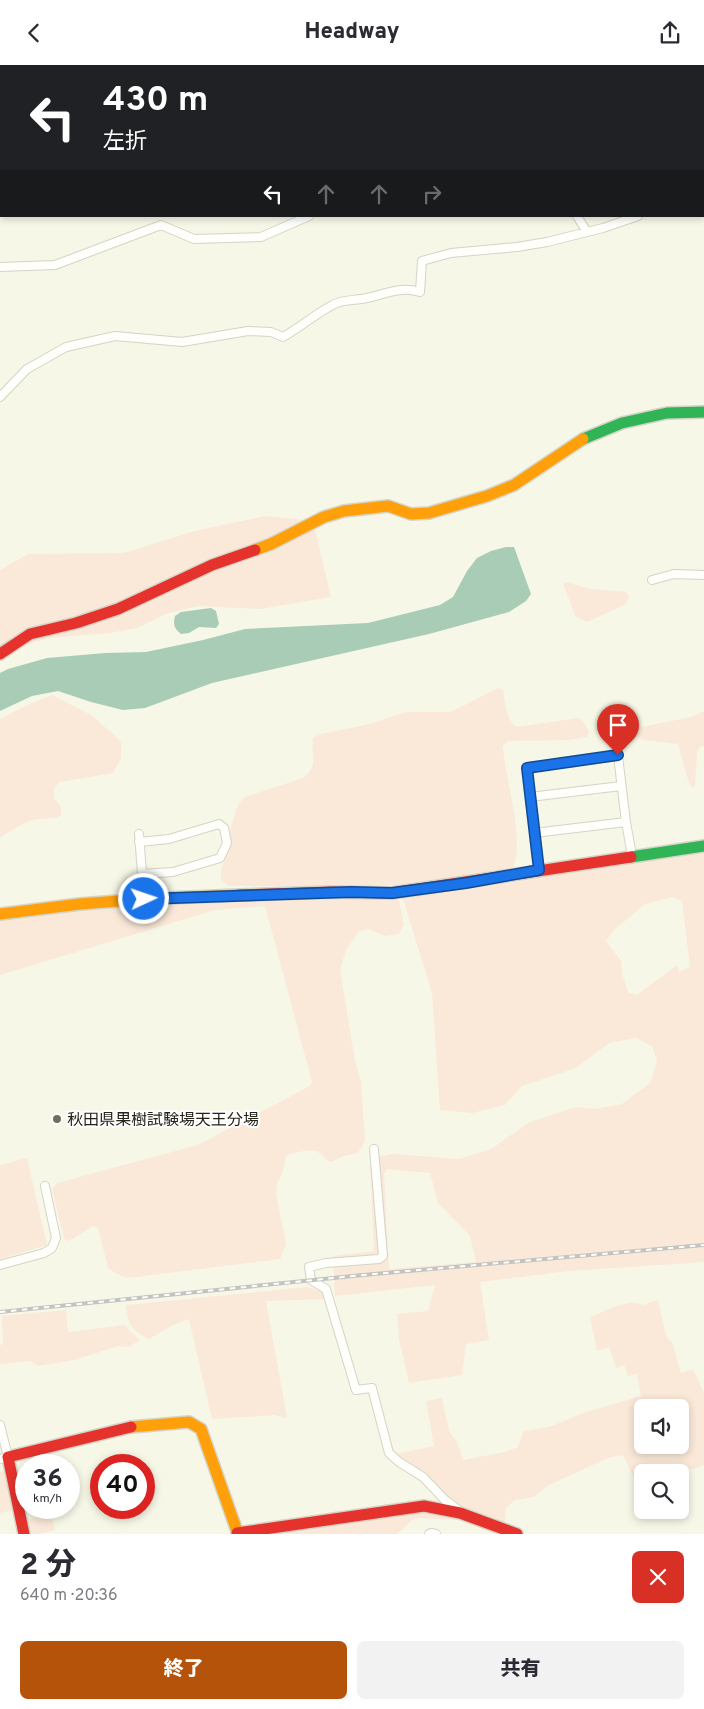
<!DOCTYPE html>
<html lang="ja">
<head>
<meta charset="utf-8">
<style>
	:root { --surface:#fff; --page:#f2f2f3; --text:#2b2b33; --muted:#7c7c81; --accent:#b45309 }
	body { margin:0; font-family:Overpass,"Noto Sans JP",sans-serif; background:var(--page); color:var(--text); height:100vh; display:flex; flex-direction:column; font-size:19px; white-space:nowrap }
	* { box-sizing:border-box; margin:0 }
	p { font-size:16px; color:var(--muted) }
	.icon { flex:none; width:28px; height:28px; fill:none; stroke:currentColor; stroke-width:2; stroke-linecap:round; stroke-linejoin:round }
	.map { position:relative; height:1469px; overflow:hidden }
	.side { display:flex; flex-direction:column; background:var(--surface); flex:1 }
	.side>* { flex:none }
	.banner { position:absolute; left:0px; top:0px; width:705px; height:152px; box-shadow:0 2px 8px #0003; background:#202124; color:#fff; overflow:hidden }
	.buttons { position:absolute; left:634px; top:1334px; display:grid; gap:10px }
	.buttons a { display:grid; place-items:center; width:55px; height:55px; border-radius:8px; background:var(--surface); box-shadow:0 2px 8px #0003; font-size:25px }
	.speed { position:absolute; left:15px; top:1389px; display:flex; gap:10px; font-size:25px; font-weight:700; text-align:center }
	.speed>* { display:grid; place-content:center; width:65px; height:65px; border-radius:50%; background:var(--surface); box-shadow:0 2px 8px #0003; line-height:1 }
	.speed small { font-size:12px; font-weight:400 }
	.speed .limit { border:8px solid #d22; background:#fff; color:#111 }
	.pin { position:absolute; display:grid; place-items:center; width:42px; height:42px; color:#fff; margin:-51px -21px; border-radius:50% 50% 50% 0; rotate:-45deg; box-shadow:0 0 5px #0007 }
	.pin .icon { rotate:45deg }
	.me { position:absolute; width:55px; margin:-28px; rotate:87deg; stroke-linejoin:round; filter:drop-shadow(0 0 4px #0008) }
	.turn { display:flex; align-items:center; gap:18px; height:105px; padding:0 20px; font-size:22px }
	.turn .icon { width:65px; height:65px; stroke-width:2.5 }
	.turn b { display:block; font-size:35px; line-height:42px }
	.lanes { display:flex; align-items:center; height:48px; padding:0 20px; background:#0003; justify-content:center; gap:25px; direction:ltr }
	.lanes .off { opacity:.35 }
	.round { display:grid; place-items:center; flex:none; width:52px; height:52px; border-radius:8px; background:var(--page) }
	.overview { display:flex; align-items:center; justify-content:space-between; height:85px; padding:0 20px }
	h1 { font-size:30px; font-weight:800; line-height:38px }
	.button { display:flex; gap:10px; margin-top:auto; padding:10px 20px }
	.button a { flex:1; height:58px; border-radius:8px; background:var(--accent); color:#fff; font-size:20px; font-weight:800; line-height:58px; text-align:center }
	.button a+a { background:var(--page); color:var(--text) }
	header { display:flex; justify-content:space-between; align-items:center; height:65px; padding:0 20px; background:var(--surface); font-size:22px; font-weight:800 }
	.map>svg:first-child { display:block }
	.green { fill:#fae9d9; fill-rule:evenodd }
	.water { fill:#a9ccb7 }
	.lines { fill:none; stroke-linecap:round; stroke-linejoin:round }
	.street-casing { stroke:#d4d4c7; stroke-width:10 }
	.fast-casing { stroke:#d4d4c7; stroke-width:14 }
	.slow-casing { stroke:#d4d4c7; stroke-width:14 }
	.jam-casing { stroke:#d4d4c7; stroke-width:14 }
	.street { stroke:#fefefb; stroke-width:8 }
	.fast { stroke:#30b455; stroke-width:11 }
	.slow { stroke:#ff9f0a; stroke-width:11 }
	.jam { stroke:#e5322d; stroke-width:11 }
	.rail-casing { stroke:#c3c3bf; stroke-width:4 }
	.rail { stroke:#fff; stroke-width:2; stroke-dasharray:5.5; stroke-linecap:butt }
	.route-casing { stroke:#114b97; stroke-width:12 }
	.route { stroke:#1a73e8; stroke-width:9 }
	.poi-dot { fill:#6e6e61; stroke:#fff; stroke-width:2 }
	.labels { text-anchor:middle; stroke-width:4; stroke-linejoin:round; paint-order:stroke }
	.poi-label { font-size:16px; fill:#242419; stroke:#fff; text-anchor:start }
</style>
</head>
<body>
<header><svg class="icon" aria-label="back" viewBox="0 0 24 24"><path d="M15 5l-7 7 7 7"/></svg>Headway<svg class="icon" aria-label="share" viewBox="0 0 24 24"><path d="M12 15V3M7 8l5-5 5 5M5 13v7h14v-7"/></svg></header>
<div class="map">
<svg width="704" height="1469" viewBox="0 0 704 1469">
	<rect width="100%" height="100%" fill="#f7f7e7"/>
	<path class="green" d="M266,451L313,456L331,532L260,544L198,541L166,549L137,563L110,568L47,573L18,583L0,596V505L28,489L124,488L194,466Z
		M565,517L591,524L626,527L629,531L626,539L587,557L576,552L563,519Z
		M498,623L503,625C505,637 506,656 517,662L578,653L583,656L589,667L587,672L569,675L508,676L503,681C505,714 525,772 513,803C421,827 322,821 228,821L221,814V805L230,778V766L233,754L239,738L245,732L303,713C320,700 310,691 313,673L321,669L370,659L406,647H451Z
		M52,630L93,651L121,677V694L113,708L59,717L54,724V733L61,742V750C54,756 46,752 37,754C23,757 12,765 0,773V654L25,641Z
		M704,646V681L700,682L697,687L695,721L693,723L689,718L678,679L643,675L637,672L635,669L637,663L691,652Z
		M704,788V1197L569,1206L480,1217L489,1275L466,1279L462,1310L409,1318L399,1274L397,1249L428,1246L435,1220L335,1231L333,1191L374,1186L370,1094L392,1089L459,1094L491,1084L530,1057L576,1042L595,1044L622,1039L650,1018L657,996L652,981L636,973L609,978L576,1003L522,1021L505,1040L472,1048L440,1045L432,928L402,831ZM672,832L682,836L690,902L679,907L677,900L637,930L629,928L623,912L621,896L606,876L614,865L645,839ZM387,1104L430,1108L438,1138L470,1171L476,1197L389,1204L384,1109Z
		M391,832L399,836L404,859L399,869L385,871L369,864L359,866L346,885L340,905L355,996L361,1017L365,1076L358,1088L344,1091L331,1097C325,1095 323,1090 318,1087C311,1083 297,1088 289,1089L286,1091L282,1109L277,1118L276,1129L286,1179L280,1194L128,1213L117,1209L108,1203L98,1163L93,1161L69,1176L64,1174L52,1124L57,1118L198,1080L310,1021L312,1017L265,841L215,845L0,910V853L140,837L252,833Z
		M27,1093L47,1180L0,1194V1100Z
		M308,1222L323,1226L325,1234L266,1236L287,1353L274,1350L212,1354L189,1254L173,1260L149,1274C132,1266 127,1259 126,1240Z
		M658,1235L666,1271L672,1277L681,1308L693,1304L704,1328V1400L692,1405C667,1390 666,1407 642,1408V1412L635,1416L623,1390L608,1393L547,1421L534,1432L515,1435L506,1443L504,1461L467,1447L447,1432L439,1422L423,1408L394,1389L434,1381L426,1336L442,1333L449,1366L457,1377L463,1395L505,1387L518,1382L523,1367L552,1361L583,1348L641,1331L637,1309L628,1311L624,1300L616,1303L609,1282L597,1286L590,1252C606,1246 627,1233 643,1240ZM642,1342H680V1380H642Z
		M66,1245L68,1267L126,1260L128,1264L140,1275L129,1282L119,1281L74,1295L38,1301L31,1296L0,1299V1280L3,1279L2,1251Z
		M4,1406L14,1445L0,1448V1407Z
		M430,1446L459,1453V1455L415,1453L397,1469H265Z
		M51,1448L55,1465L39,1469H29L25,1455Z"/>
	<path class="water" d="M506,482H514L531,529L526,536L509,547L429,569L212,618L145,643L123,645L91,637L58,626L32,631L0,646V608L8,604L47,593L105,588L146,587L203,575L245,564L368,558L440,540L453,532L467,506L477,493L491,486Z
		M211,543L216,546L219,559L216,563L199,562L189,568L181,569C174,563 173,560 175,551L181,547Z"/>
	<g class="lines">
		<g class="street-casing">
			<path id="street" d="M678,0L679,1
				M577,151L587,167
				M0,202L55,200L161,160L194,174L261,172L309,151
				M0,332L27,304L66,282L115,271L182,277L248,266L271,267L283,272C299,263 313,251 329,242C341,234 353,236 367,233C386,229 399,221 420,227L422,196L451,188L517,182L547,177L603,163L638,151
				M652,515L674,509L704,510
				M530,732L621,721
				M534,768L626,757
				M139,769L144,834
				M139,777L169,774L219,759L224,763L227,778L220,793L173,807L142,809
				M539,805L527,703L618,691L626,757L632,791
				M374,1084L383,1191L379,1194L326,1198L309,1202L311,1215L326,1224L356,1325L372,1323L389,1388L399,1397L423,1412L445,1435L460,1446
				M0,1200L44,1188L52,1183L56,1173L45,1121
				M0,1360L8,1392L0,1394
				M429,1469L431,1468L436,1469"/>
		</g>
		<g class="fast-casing">
			<path id="fast" d="M583,374L622,358L667,348L704,347
				M631,792L704,781"/>
		</g>
		<g class="slow-casing">
			<path id="slow" d="M255,485L271,479L324,452L344,446L388,441L411,449L429,448L487,431L514,420L583,374
				M0,849L80,839L144,834L239,830
				M131,1362L189,1357L201,1364L238,1469"/>
		</g>
		<g class="jam-casing">
			<path id="jam" d="M0,589L30,569L76,558L118,544L212,500L255,485
				M239,830L331,827L392,828L631,792
				M237,1468L424,1441L460,1448L517,1469
				M24,1469L8,1392L131,1362"/>
		</g>
		<use href="#street" class="street"/>
		<use href="#fast" class="fast"/>
		<use href="#slow" class="slow"/>
		<use href="#jam" class="jam"/>
		<g class="rail-casing">
			<path id="rail" d="M0,1247L363,1210L704,1180"/>
		</g>
		<use href="#rail" class="rail"/>
	</g>
	<g class="lines">
		<g class="route-casing">
			<path id="route" d="M144,834L351,827L392,828L466,818L539,805L527,703L618,690"/>
		</g>
		<use href="#route" class="route"/>
	</g>
	<circle class="poi-dot" cx="57" cy="1054" r="5"/>
	<g class="labels">
		<g class="poi-label">
			<text x="67" y="1060">秋田県果樹試験場天王分場</text>
		</g>
	</g>
</svg>
<div class="buttons">
<a><svg class="icon" aria-label="sound" viewBox="0 0 24 24"><path d="M4 9h4l5-4v14l-5-4H4zM17 9q2 3 0 6"/></svg></a>
<a><svg class="icon" aria-label="search" viewBox="0 0 24 24"><circle cx="10" cy="10" r="6"/><path d="M15 15l6 6"/></svg></a>
</div>
<div class="speed"><div>36<small>km/h</small></div><div class="limit">40</div></div>
<div class="pin" style="left:618px;top:690px;background:#d93025"><svg class="icon" aria-label="arrive" viewBox="0 0 24 24"><path d="M6 21V4h12l-3 4 3 4H6"/></svg></div>
<svg class="me" style="left:144px;top:834px" viewBox="-20 -20 40 40"><circle r="17" fill="#1a73e8" stroke="#fff" stroke-width="3"/><path d="M0-11L8 9 0 5-8 9z" fill="#fff"/></svg>
<div class="banner">
<div class="turn"><svg class="icon" aria-label="left" viewBox="0 0 24 24"><path d="M17 20v-9H6M10 6l-5 5 5 5"/></svg><div><b>430 m</b>左折</div></div>
<div class="lanes"><svg class="icon" aria-label="left" viewBox="0 0 24 24"><path d="M17 20v-9H6M10 6l-5 5 5 5"/></svg><svg class="icon off" aria-label="ahead" viewBox="0 0 24 24"><path d="M12 20V5M6 11l6-6 6 6"/></svg><svg class="icon off" aria-label="ahead" viewBox="0 0 24 24"><path d="M12 20V5M6 11l6-6 6 6"/></svg><svg class="icon off" aria-label="right" viewBox="0 0 24 24"><path d="M7 20v-9h11M14 6l5 5-5 5"/></svg></div>
</div>
</div>
<section class="side">
<div class="overview"><div><h1>2 分</h1><p>640 m · 20:36</p></div><a class="round" style="background:#d93025;color:#fff"><svg class="icon" aria-label="close" viewBox="0 0 24 24"><path d="M6 6l12 12M18 6L6 18"/></svg></a></div>
<div class="button"><a>終了</a><a>共有</a></div>
</section>
</body>
</html>
